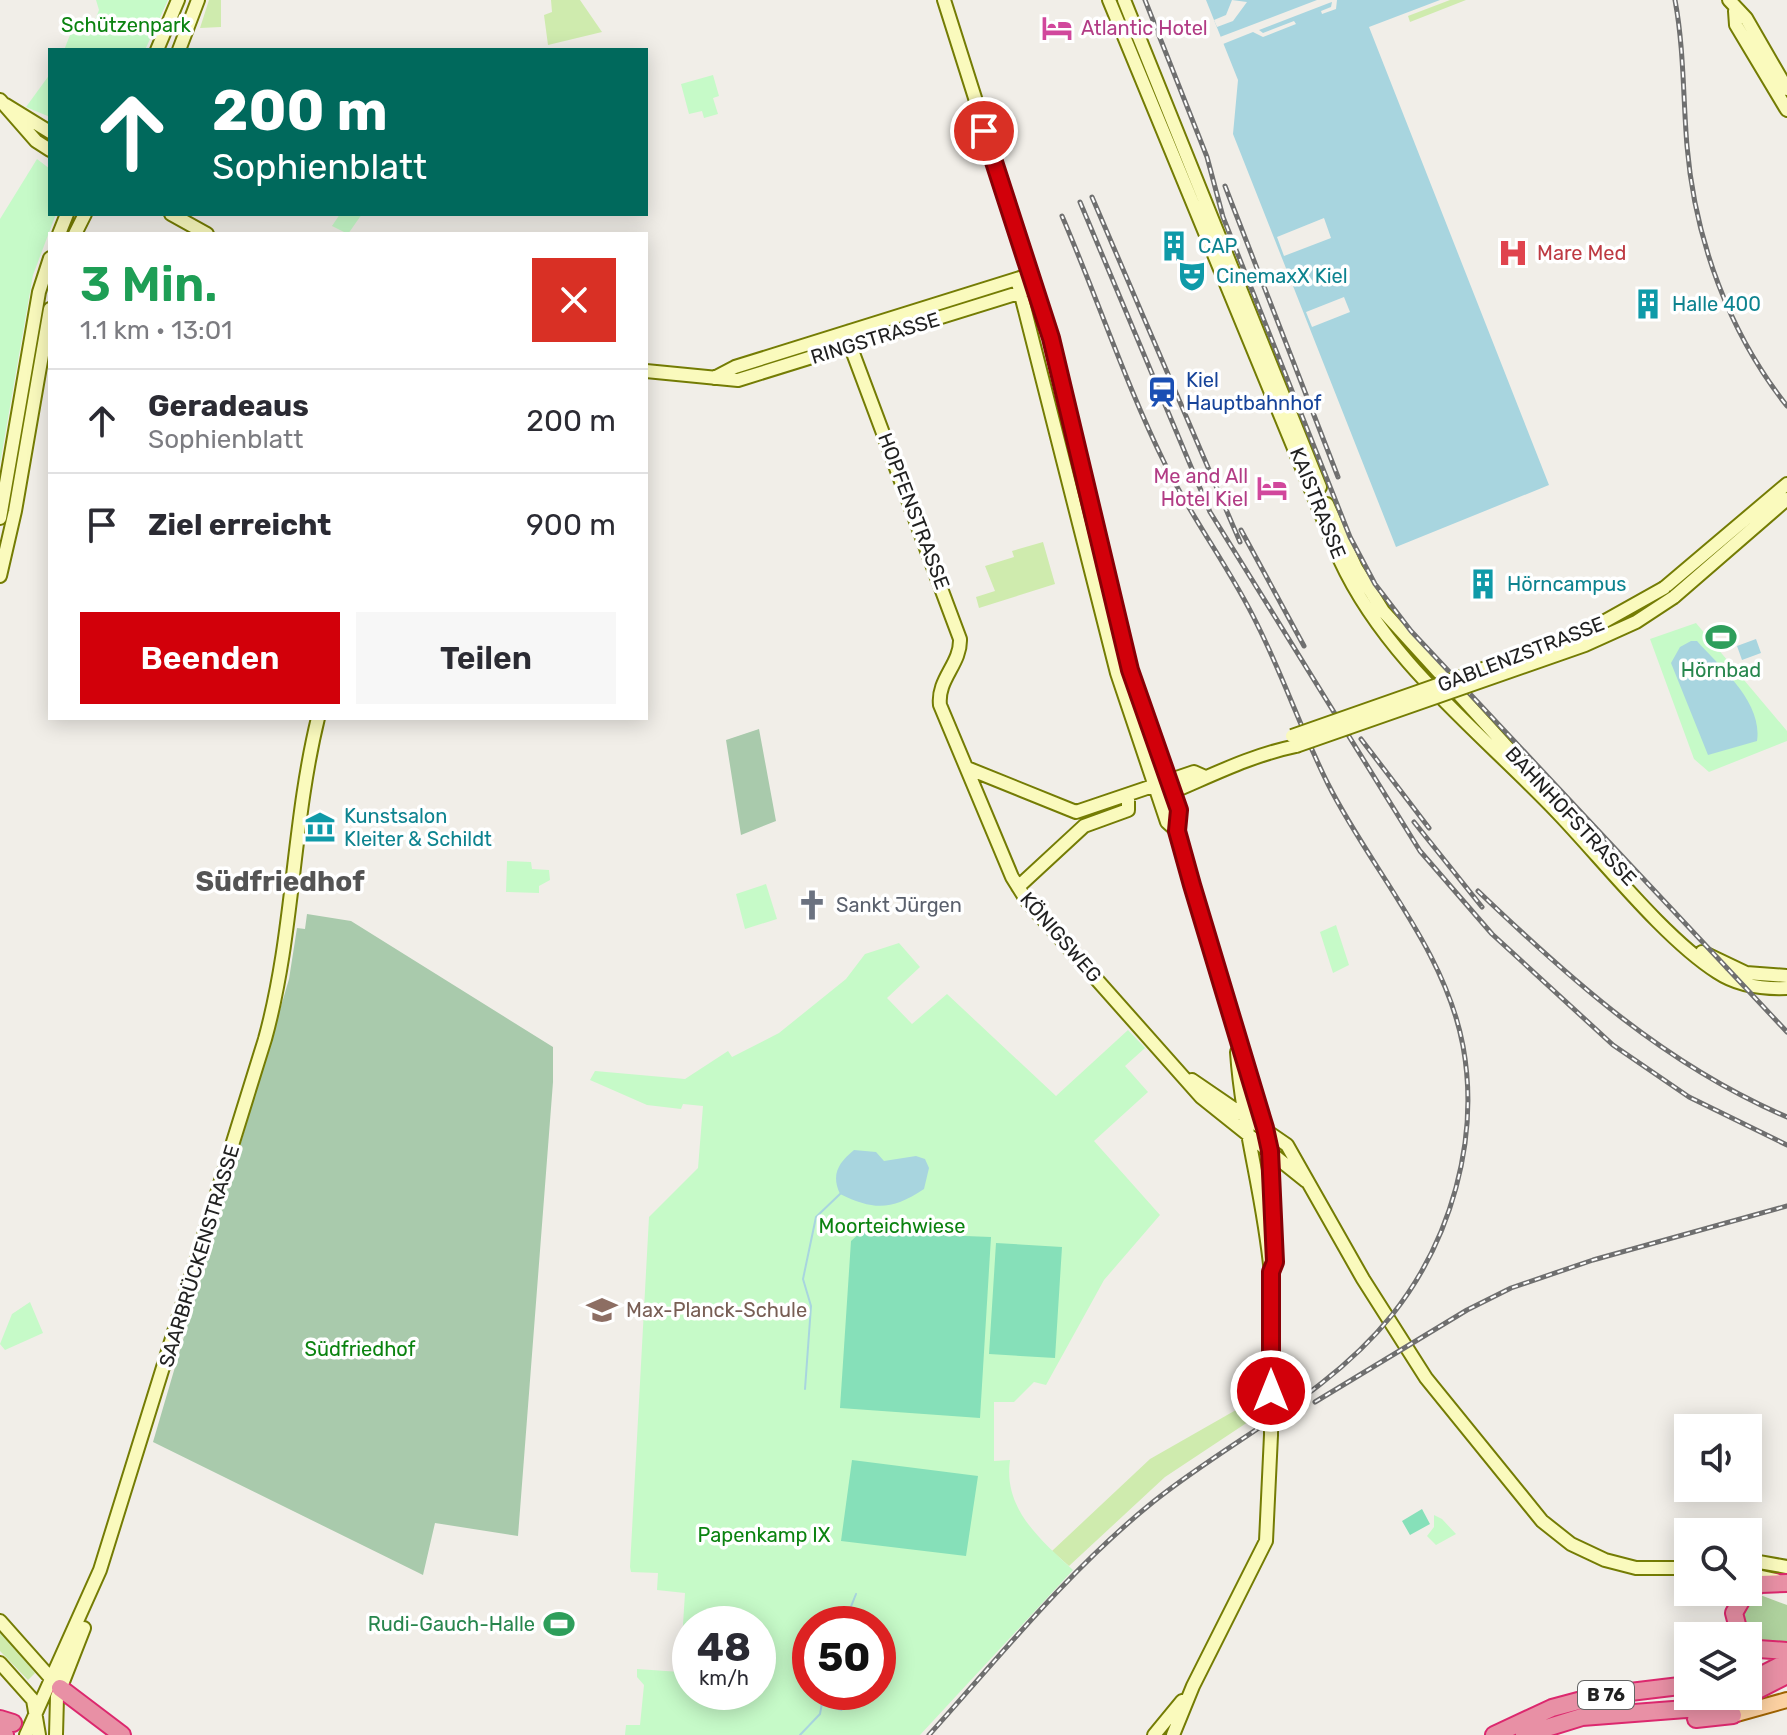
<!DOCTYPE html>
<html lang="de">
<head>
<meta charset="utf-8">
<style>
	:root { --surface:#fff; --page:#f7f7f7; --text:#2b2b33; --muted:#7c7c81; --line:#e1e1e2; --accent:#d2000a }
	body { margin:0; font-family:Rubik,sans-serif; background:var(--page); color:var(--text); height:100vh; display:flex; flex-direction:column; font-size:30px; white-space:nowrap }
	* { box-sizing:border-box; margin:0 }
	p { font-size:26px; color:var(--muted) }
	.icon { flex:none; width:44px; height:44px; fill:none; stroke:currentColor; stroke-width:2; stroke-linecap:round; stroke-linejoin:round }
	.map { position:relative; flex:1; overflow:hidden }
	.panel { position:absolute; left:48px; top:232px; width:600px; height:488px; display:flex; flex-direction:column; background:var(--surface); border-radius:0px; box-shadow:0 4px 20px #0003 }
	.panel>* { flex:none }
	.hud { position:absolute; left:48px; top:48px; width:600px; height:168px; border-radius:0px; box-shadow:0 4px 20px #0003; background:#00695c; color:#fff; overflow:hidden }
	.tools { position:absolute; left:1674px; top:1414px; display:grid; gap:16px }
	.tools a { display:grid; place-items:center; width:88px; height:88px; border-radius:0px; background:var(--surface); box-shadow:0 4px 20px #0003; font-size:40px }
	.speed { position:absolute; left:672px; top:1606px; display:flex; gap:16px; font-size:40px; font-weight:700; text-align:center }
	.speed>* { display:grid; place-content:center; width:104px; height:104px; border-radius:50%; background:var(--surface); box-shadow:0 4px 20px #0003; line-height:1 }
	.speed small { font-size:20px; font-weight:400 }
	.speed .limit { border:12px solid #d22; background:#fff; color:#111 }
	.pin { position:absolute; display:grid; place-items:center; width:68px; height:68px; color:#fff; margin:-34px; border:4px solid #fff; border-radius:50%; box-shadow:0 2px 8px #0007 }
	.me { position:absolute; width:88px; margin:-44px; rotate:0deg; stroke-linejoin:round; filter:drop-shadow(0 0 6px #0008) }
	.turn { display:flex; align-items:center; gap:28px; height:168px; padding:0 32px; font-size:36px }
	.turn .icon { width:104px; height:104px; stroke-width:2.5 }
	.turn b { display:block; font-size:56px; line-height:68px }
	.round { display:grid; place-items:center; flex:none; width:84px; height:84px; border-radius:0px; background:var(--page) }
	.summary { display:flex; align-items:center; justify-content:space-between; height:136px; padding:0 32px }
	h1 { font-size:48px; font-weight:600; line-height:60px; color:#1e9e55 }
	.action { display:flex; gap:16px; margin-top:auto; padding:16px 32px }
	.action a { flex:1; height:92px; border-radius:0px; background:var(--accent); color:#fff; font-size:32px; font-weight:600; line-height:92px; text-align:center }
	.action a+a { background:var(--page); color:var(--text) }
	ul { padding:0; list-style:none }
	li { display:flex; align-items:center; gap:24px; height:104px; padding:0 32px; border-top:2px solid var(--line) }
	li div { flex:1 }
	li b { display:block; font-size:30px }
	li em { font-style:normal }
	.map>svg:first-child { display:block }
	.grass { fill:#cfebae }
	.forest { fill:#aed19d }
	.cemetery { fill:#a9caac }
	.park { fill:#c6fac8; fill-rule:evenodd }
	.pitch { fill:#86e0b9 }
	.water { fill:#a8d5df }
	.pier { fill:#f1eee8 }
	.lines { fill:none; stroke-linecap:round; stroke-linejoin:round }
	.stream { stroke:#a8d5df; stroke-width:2 }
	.secondary-casing { stroke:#747c04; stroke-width:16 }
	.primary-casing { stroke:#9e6200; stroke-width:18 }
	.highway-casing { stroke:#dc286e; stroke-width:20 }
	.secondary { stroke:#fafabd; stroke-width:12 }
	.primary { stroke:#fcd1a2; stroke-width:14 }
	.highway { stroke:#e890a5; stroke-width:16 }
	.rail-casing { stroke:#6f6f6f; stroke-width:5 }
	.rail { stroke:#fff; stroke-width:2; stroke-dasharray:6; stroke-linecap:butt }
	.secondary-bridge-casing { stroke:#747c04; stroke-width:16; stroke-linecap:butt }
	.secondary-bridge { stroke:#fafabd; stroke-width:12 }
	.route-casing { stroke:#880006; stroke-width:20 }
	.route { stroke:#d2000a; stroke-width:14 }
	.labels { text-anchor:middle; stroke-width:7; stroke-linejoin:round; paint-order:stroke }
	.shield { fill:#fff; stroke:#646464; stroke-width:2 }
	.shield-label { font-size:18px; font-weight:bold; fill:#212121 }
	.park-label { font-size:20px; fill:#0b8310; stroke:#fff }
	.hotel-label { font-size:20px; fill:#b23c85; stroke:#fff; text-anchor:start }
	.culture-label { font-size:20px; fill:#0d838f; stroke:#fff; text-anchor:start }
	.health-label { font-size:20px; fill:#be3a42; stroke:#fff; text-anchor:start }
	.street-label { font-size:20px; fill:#212121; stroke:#fff }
	.transit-label { font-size:20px; fill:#164399; stroke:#fff; text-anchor:start }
	.leisure-label { font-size:20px; fill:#27864d; stroke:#fff }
	.worship-label { font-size:20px; fill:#5b616d; stroke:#fff; text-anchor:start }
	.education-label { font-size:20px; fill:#785e54; stroke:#fff; text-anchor:start }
	.district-label { font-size:28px; font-weight:bold; fill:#545454; stroke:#fff }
</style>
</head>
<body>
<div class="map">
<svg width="1787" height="1735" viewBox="0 0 1787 1735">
	<rect width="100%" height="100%" fill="#f1eee8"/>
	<path class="grass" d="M209,0H221V27L200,28Z
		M551,0H580L602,32L548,45L544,15L552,12Z
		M1450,0H1466L1410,22L1408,16Z
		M1043,542L1055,584L979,608L976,597L995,591L985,566L1014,557L1012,551Z
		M1257,1398V1416L1165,1477L1069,1566L1052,1551L1150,1459Z
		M0,1629L35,1673L28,1680L0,1651Z"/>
	<path class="forest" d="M1755,1593L1787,1605V1642C1750,1652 1723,1622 1755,1593Z"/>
	<path class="cemetery" d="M759,729L776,821L741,835L726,740Z
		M307,914L351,921L553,1047V1082L518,1536L435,1523L423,1575L153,1442L289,979L297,928L305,929Z"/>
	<path class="park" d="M96,0H168L145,50H64L72,30L89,36L99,10Z
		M50,74V117L26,107Z
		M713,75L719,96L713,98L718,114L704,118L702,111L689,114L681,84Z
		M37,159L50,169V214H56L33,275L0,464V219Z
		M340,214H362L348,234L332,226Z
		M1696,623L1787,731V741L1709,772L1694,759L1650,639Z
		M507,861L531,862L532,869L549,870L550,880L539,886V893L506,892Z
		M766,884L777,919L745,929L736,894Z
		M1336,925L1349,965L1333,973L1320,932Z
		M899,943L920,967L887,998L912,1024L947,994L1056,1096L1128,1030L1145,1048L1125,1066L1148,1092L1094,1141L1160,1215L1104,1280L1046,1385L1034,1382L1014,1402H994V1461L1010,1460C1003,1509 1040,1539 1073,1570L920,1735H625L626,1725H640L644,1685L637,1677V1669L680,1672L685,1593L657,1590L658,1573L631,1572L630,1567L649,1217L698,1168L703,1106L683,1104L681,1109L647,1105L590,1080L595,1071L685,1079L728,1051L732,1057L779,1033L846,979L865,954ZM690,1624H758V1692H690ZM810,1624H878V1692H810Z
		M30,1302L43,1333L5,1350L0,1344L12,1314Z
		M1434,1515L1442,1519L1456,1534L1436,1545L1427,1536L1434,1527Z"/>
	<path class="pitch" d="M861,1232L991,1237L980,1418L840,1408L851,1241Z
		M996,1243L1062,1247L1055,1358L989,1354Z
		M852,1460L978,1476L966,1556L841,1541Z
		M1422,1509L1430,1524L1410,1535L1402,1521Z"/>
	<path class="water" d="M1206,0H1440L1369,27L1549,485L1396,547L1233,134L1238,80Z
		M1756,639L1761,653L1742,660L1737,646Z
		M1691,641H1697C1720,667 1763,702 1757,741L1708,755L1671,663L1680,647Z
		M854,1150L876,1152L884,1161L916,1156L925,1159L929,1168L924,1189C892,1210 875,1211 840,1194C831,1175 838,1163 854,1150Z
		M838,1692H851L842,1711L834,1709L832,1705Z"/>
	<path class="pier" d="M1232,0L1247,2L1233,21L1217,27L1214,20L1226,15Z
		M1317,0H1337L1336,9L1322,14L1321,11L1331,7L1332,2L1329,3L1259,30L1263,33L1294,21L1296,24L1263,37L1253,32L1223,44L1220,37Z
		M1324,218L1331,238L1284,256L1277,237Z
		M1344,297L1350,312L1312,327L1306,312Z"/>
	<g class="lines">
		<path class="stream" d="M805,1389L811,1306L803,1279L816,1217L840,1194
			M844,1624L856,1594
			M800,1735L820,1714L824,1692"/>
		<g class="secondary-casing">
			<path id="secondary" d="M944,0L1051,338L1130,670L1179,810L1177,831
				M1109,0L1340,560C1387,662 1482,733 1558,813C1603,860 1664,938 1717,972C1738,986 1763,989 1787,988
				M1124,0L1320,487
				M1729,0L1746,18L1787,89
				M1735,11L1736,25L1787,110
				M157,50L178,0
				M179,50L198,0
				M0,100L36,141L50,150
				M6,105L50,132
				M171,214L207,234
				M59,234L67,214
				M75,234L85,214
				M1017,279L1117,673L1167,822L1177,831L1265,1128L1270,1151L1275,1262L1271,1272
				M850,331V345L960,639C961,664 937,679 940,705L1012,877L1027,901L1201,1097L1306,1181
				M646,371L738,380L1028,290
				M714,378L735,367L1023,277
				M1327,504L1356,568L1383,611L1537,780
				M0,518L39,292L50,258
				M0,576L15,511L50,309
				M1664,588L1787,484
				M1674,597L1787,499
				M967,768L1076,812L1194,772L1203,776
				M1165,795C1209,777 1248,756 1296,746
				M1018,887L1084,826L1128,810V795
				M1702,952L1746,973L1787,976
				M1237,1052C1242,1127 1265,1200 1271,1275C1275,1322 1272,1370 1271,1416
				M1192,1080L1287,1145L1363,1279L1426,1378L1542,1521L1571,1544L1605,1560L1636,1568H1688
				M1748,1560L1787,1567
				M1748,1574L1776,1580
				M0,1621L55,1683
				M0,1663L33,1700L39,1735
				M26,1735L100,1570L265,1039C294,934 292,824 318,718
				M56,1735L57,1697L84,1628
				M1154,1735L1182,1701
				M1173,1735L1193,1686L1266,1541L1271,1435"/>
		</g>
		<g class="primary-casing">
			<path id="primary" d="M1733,1715L1787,1700"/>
		</g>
		<g class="highway-casing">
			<path id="highway" d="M1748,1590L1761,1584L1787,1583
				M1740,1636L1734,1613L1746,1592
				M1748,1644L1758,1649L1787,1651
				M1748,1682L1787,1662
				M60,1688L122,1735
				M1748,1695L1787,1675
				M0,1719L13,1723
				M1696,1719L1733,1715
				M0,1733L5,1735
				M1494,1735L1552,1708L1597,1696L1688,1685
				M1524,1735L1582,1717L1712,1707L1746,1696"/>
		</g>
		<use href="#secondary" class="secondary"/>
		<use href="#primary" class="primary"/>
		<use href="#highway" class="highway"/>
		<g class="rail-casing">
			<path id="rail" d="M1145,0L1207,157L1223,217L1350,537L1375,584L1411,631L1787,1032
				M1675,0C1684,48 1683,98 1687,146C1695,240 1729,333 1787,406
				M1225,186L1338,477
				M1092,197L1240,542
				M1080,202L1210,512L1420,851L1492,934L1613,1045L1689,1097L1787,1145
				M1241,530L1304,646
				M1361,739L1429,828
				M1414,822L1482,907
				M1478,891C1572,981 1666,1065 1787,1117
				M1315,1402L1467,1310L1511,1288L1593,1260L1787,1206
				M929,1735C1000,1656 1070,1569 1153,1502C1233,1438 1327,1396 1392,1315C1451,1241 1480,1139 1463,1046C1445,949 1372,871 1328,784C1302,732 1283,676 1257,624C1230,568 1192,519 1165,464C1126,385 1097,297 1062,216"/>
		</g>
		<use href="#rail" class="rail"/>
		<g class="secondary-bridge-casing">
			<path id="secondary-bridge" d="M1292,736L1580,635L1664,588
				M1296,746L1585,645L1636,622L1674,597
				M1271,1416V1435"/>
		</g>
		<use href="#secondary-bridge" class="secondary-bridge"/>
	</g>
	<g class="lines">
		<g class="route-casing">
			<path id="route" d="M984,131L1051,338L1130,670L1179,810L1177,831L1192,885L1265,1128L1270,1151L1275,1262L1271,1272V1391"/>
		</g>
		<use href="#route" class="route"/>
	</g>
	<defs>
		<g id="hotel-bare" transform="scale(2.4)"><path d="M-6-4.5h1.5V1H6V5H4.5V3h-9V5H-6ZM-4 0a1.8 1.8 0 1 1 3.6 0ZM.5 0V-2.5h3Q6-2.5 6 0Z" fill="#d1479c" stroke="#fff" stroke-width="2.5" paint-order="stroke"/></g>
		<g id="building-bare" transform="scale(2.4)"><path d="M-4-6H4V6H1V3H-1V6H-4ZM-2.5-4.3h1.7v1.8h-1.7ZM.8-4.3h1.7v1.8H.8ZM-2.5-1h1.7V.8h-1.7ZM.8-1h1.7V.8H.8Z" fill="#0f9aa8" stroke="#fff" stroke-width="2.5" paint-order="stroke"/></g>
		<g id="hospital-bare" transform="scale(2.4)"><path d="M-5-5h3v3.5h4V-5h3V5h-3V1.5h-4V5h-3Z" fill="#e0444e" stroke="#fff" stroke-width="2.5" paint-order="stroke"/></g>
		<g id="theatre-bare" transform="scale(2.4)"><path d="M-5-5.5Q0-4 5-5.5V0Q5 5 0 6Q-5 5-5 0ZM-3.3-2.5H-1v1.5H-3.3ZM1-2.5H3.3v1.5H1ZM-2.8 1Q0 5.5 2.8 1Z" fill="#0f9aa8" stroke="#fff" stroke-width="2.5" paint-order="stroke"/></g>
		<g id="station-bare" transform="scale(2.4)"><path d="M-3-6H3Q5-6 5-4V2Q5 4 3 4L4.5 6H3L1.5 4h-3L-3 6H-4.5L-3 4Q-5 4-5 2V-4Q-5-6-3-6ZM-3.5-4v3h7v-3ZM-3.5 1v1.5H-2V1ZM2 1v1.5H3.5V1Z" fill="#1a4fb4" stroke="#fff" stroke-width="2.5" paint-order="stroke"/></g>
		<g id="stadium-bare" transform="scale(2.4)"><path d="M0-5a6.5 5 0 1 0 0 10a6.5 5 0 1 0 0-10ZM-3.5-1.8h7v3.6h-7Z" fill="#2e9e5b" stroke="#fff" stroke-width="2.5" paint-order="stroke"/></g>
		<g id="museum-bare" transform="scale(2.4)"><path d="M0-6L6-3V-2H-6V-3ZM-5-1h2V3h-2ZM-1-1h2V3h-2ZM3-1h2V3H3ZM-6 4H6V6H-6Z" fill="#0f9aa8" stroke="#fff" stroke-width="2.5" paint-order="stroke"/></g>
		<g id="church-bare" transform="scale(2.4)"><path d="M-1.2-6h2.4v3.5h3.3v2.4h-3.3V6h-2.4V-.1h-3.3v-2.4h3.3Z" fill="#6b7280" stroke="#fff" stroke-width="2.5" paint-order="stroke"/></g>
		<g id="school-bare" transform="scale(2.4)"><path d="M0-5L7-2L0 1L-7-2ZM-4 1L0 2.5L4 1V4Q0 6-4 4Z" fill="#8d6e63" stroke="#fff" stroke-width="2.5" paint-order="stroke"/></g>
	</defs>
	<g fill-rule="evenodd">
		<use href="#hotel-bare" x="1057" y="28"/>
		<use href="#building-bare" x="1174" y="246"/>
		<use href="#hospital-bare" x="1513" y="253"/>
		<use href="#theatre-bare" x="1192" y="276"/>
		<use href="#building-bare" x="1648" y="304"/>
		<use href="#station-bare" x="1162" y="392"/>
		<use href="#hotel-bare" x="1272" y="488"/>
		<use href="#building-bare" x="1483" y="584"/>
		<use href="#stadium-bare" x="1721" y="637"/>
		<use href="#museum-bare" x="320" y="827"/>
		<use href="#church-bare" x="812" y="905"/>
		<use href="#school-bare" x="602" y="1310"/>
		<use href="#stadium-bare" x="559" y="1624"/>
	</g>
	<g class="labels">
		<rect class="shield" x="1578" y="1681" width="56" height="28" rx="6"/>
		<g class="shield-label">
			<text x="1606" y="1701">B 76</text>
		</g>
		<g class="park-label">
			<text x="126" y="32">Schützenpark</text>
			<text x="892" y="1233">Moorteichwiese</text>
			<text x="360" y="1356">Südfriedhof</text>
			<text x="764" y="1542">Papenkamp IX</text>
		</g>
		<g class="hotel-label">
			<text x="1081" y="35">Atlantic Hotel</text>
			<text x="1248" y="483" text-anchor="end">Me and All<tspan x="1248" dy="23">Hotel Kiel</tspan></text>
		</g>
		<g class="culture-label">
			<text x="1198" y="253">CAP</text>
			<text x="1216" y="283">CinemaxX Kiel</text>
			<text x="1672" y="311">Halle 400</text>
			<text x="1507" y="591">Hörncampus</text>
			<text x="344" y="823">Kunstsalon<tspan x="344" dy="23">Kleiter &amp; Schildt</tspan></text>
		</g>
		<g class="health-label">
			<text x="1537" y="260">Mare Med</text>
		</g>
		<g class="street-label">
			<text transform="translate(875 338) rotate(-17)" y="7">RINGSTRASSE</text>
			<text transform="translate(1318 503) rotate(68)" y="7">KAISTRASSE</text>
			<text transform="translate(914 511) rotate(69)" y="7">HOPFENSTRASSE</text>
			<text transform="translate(1521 654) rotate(-21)" y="7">GABLENZSTRASSE</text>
			<text transform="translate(1571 816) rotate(47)" y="7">BAHNHOFSTRASSE</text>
			<text transform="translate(1061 937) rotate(49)" y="7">KÖNIGSWEG</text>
			<text transform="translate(199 1256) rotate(-73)" y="7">SAARBRÜCKENSTRASSE</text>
		</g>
		<g class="transit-label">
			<text x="1186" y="387">Kiel<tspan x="1186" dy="23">Hauptbahnhof</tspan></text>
		</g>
		<g class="leisure-label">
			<text x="1721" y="677">Hörnbad</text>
			<text x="535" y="1631" text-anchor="end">Rudi-Gauch-Halle</text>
		</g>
		<g class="worship-label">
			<text x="836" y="912">Sankt Jürgen</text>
		</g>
		<g class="education-label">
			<text x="626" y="1317">Max-Planck-Schule</text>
		</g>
		<g class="district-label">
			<text x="280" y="891">Südfriedhof</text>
		</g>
	</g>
</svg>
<div class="tools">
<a><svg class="icon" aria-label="sound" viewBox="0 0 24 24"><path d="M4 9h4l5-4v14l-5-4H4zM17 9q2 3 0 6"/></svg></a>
<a><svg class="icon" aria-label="search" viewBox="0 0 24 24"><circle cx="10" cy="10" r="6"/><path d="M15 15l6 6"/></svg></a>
<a><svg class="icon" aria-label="layers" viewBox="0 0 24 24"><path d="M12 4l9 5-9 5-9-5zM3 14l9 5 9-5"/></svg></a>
</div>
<div class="speed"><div>48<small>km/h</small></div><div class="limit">50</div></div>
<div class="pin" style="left:984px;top:131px;background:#d93025"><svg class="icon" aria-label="arrive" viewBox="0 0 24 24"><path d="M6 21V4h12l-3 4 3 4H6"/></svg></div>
<svg class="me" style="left:1271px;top:1391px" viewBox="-20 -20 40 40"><circle r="17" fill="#d2000a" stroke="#fff" stroke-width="3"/><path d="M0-11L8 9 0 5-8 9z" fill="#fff"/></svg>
<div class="hud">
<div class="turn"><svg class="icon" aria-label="ahead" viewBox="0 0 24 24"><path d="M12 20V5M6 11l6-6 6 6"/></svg><div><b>200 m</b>Sophienblatt</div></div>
</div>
<section class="panel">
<div class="summary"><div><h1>3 Min.</h1><p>1.1 km · 13:01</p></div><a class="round" style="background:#d93025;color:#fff"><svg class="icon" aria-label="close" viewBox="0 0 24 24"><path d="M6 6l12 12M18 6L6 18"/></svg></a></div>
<ul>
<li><svg class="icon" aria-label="ahead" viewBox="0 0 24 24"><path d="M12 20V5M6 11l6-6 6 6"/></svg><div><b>Geradeaus</b><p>Sophienblatt</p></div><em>200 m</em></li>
<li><svg class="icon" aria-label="arrive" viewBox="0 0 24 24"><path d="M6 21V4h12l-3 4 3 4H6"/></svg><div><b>Ziel erreicht</b></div><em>900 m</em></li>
</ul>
<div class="action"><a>Beenden</a><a>Teilen</a></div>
</section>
</div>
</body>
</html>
